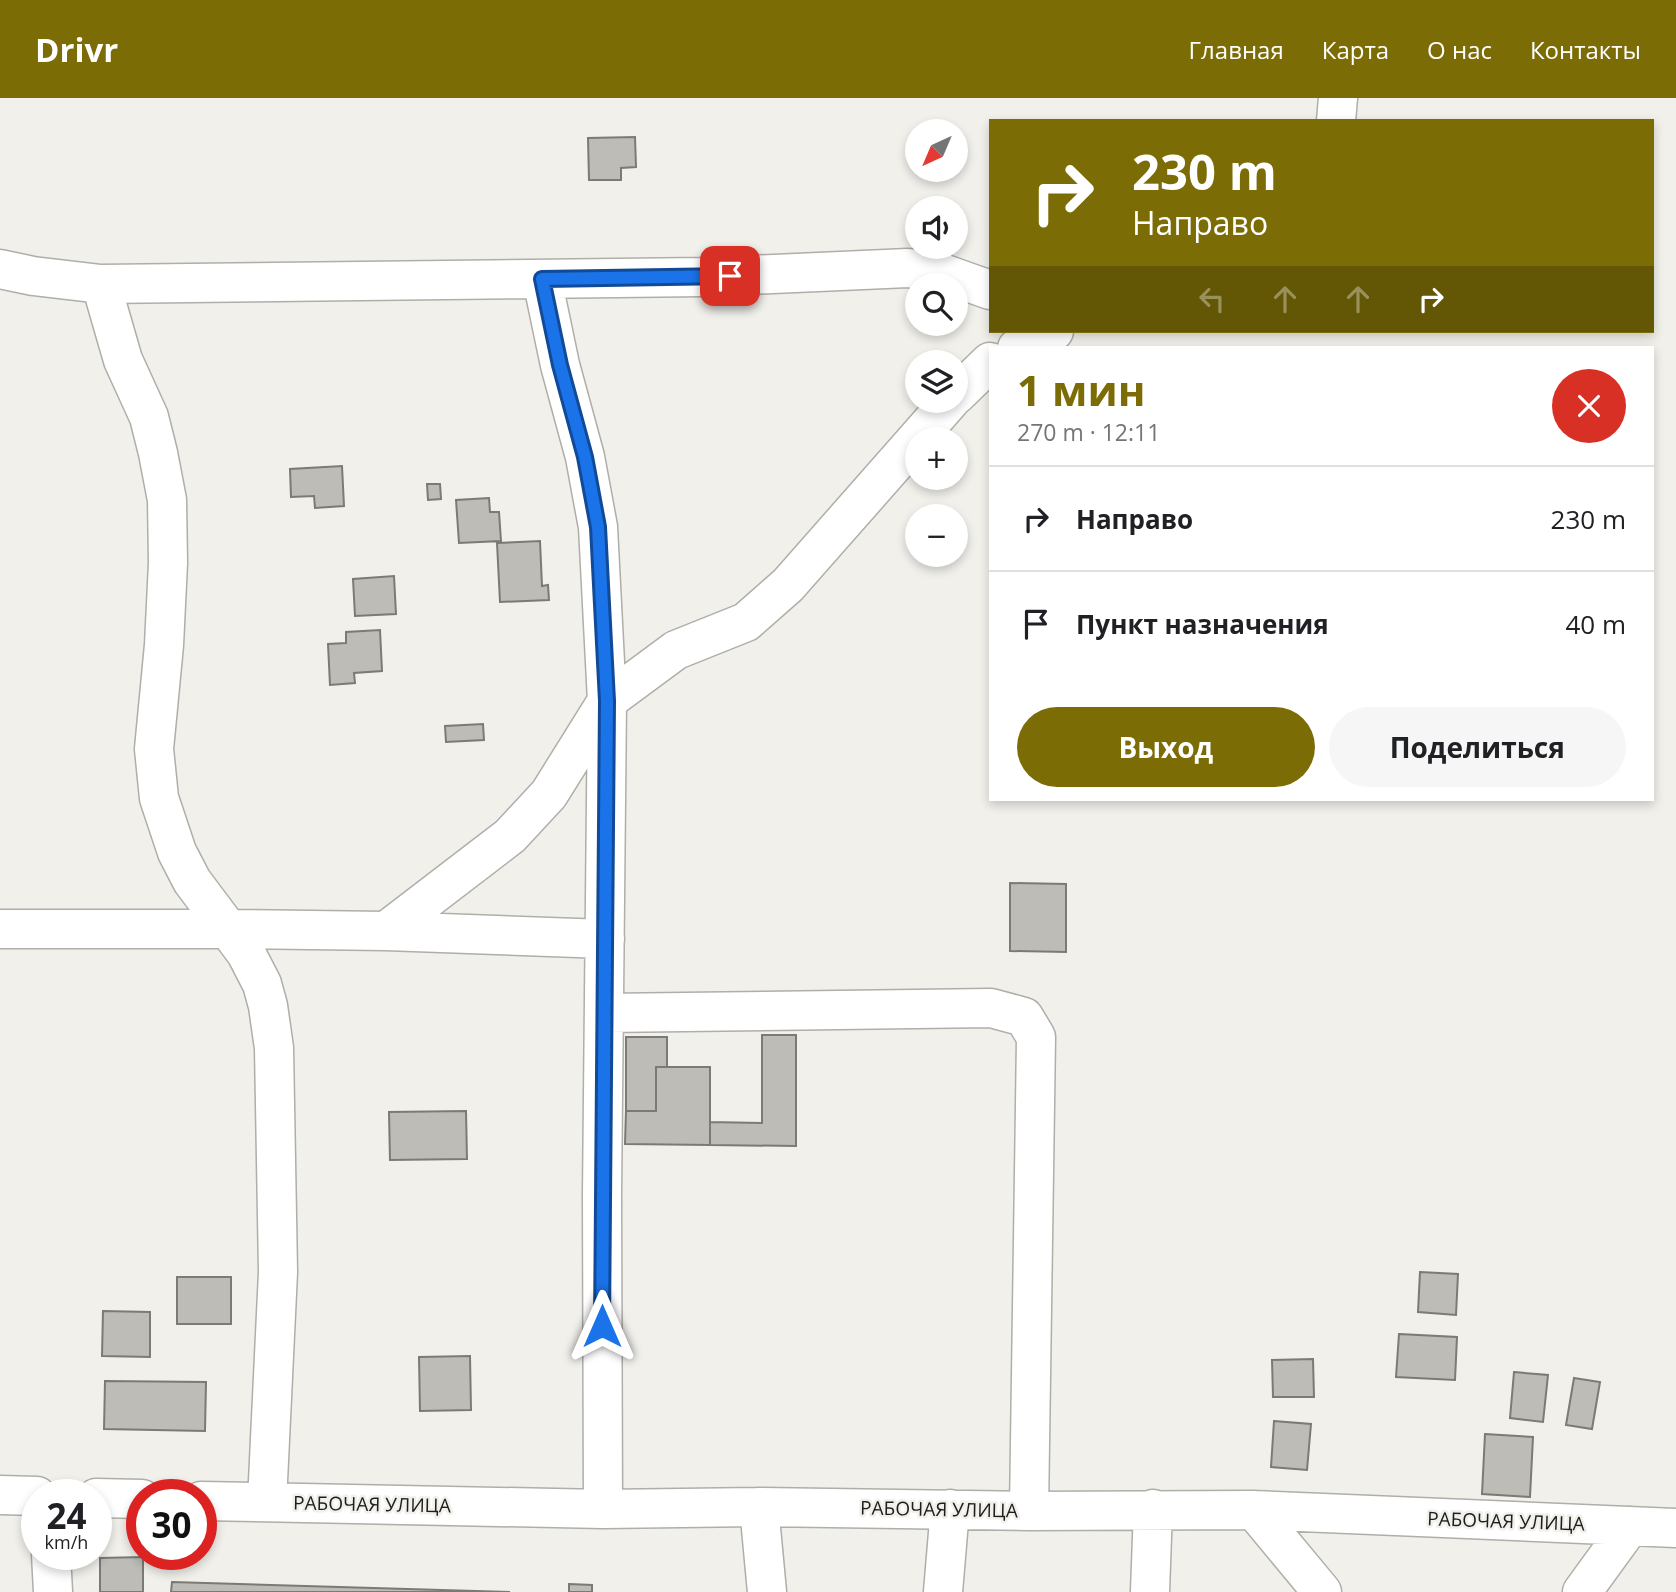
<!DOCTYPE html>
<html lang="ru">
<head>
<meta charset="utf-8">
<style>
	:root { --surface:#fff; --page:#f6f6f6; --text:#202124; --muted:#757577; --line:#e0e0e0; --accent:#7c6c06 }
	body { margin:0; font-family:"Open Sans",sans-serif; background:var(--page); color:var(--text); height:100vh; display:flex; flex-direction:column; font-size:26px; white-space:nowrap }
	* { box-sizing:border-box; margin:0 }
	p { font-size:23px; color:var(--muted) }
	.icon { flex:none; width:38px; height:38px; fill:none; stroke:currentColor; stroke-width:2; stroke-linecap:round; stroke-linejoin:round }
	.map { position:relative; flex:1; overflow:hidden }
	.details { position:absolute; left:989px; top:248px; width:665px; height:455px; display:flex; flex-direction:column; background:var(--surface); border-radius:0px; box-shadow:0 4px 10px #0003 }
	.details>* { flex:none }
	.banner { position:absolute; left:989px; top:21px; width:665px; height:214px; border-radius:0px; box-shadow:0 4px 10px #0003; background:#7c6c06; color:#fff; overflow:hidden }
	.needle { width:46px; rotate:224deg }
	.tools { position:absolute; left:905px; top:21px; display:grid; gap:14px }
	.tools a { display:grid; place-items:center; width:63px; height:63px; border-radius:50%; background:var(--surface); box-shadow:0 4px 10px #0003; font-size:35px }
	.speed { position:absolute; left:21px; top:1381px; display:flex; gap:14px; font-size:35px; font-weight:700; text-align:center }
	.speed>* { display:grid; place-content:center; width:91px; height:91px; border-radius:50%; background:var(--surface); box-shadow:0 4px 10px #0003; line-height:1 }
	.speed small { font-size:18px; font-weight:400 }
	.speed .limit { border:10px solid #d22; background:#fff; color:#111 }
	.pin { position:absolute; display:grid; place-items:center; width:60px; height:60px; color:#fff; margin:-30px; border-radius:14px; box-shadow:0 4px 10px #0006 }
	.me { position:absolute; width:77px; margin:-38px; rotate:0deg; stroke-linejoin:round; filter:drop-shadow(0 0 5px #0008) }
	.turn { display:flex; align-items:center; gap:24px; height:147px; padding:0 28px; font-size:32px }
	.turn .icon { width:91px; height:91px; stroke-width:2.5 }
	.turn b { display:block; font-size:49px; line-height:60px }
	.lanes { display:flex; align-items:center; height:66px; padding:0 28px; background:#0003; justify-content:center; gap:35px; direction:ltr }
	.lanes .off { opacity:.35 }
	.round { display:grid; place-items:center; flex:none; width:74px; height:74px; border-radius:37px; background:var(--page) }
	.overview { display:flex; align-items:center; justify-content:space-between; height:119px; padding:0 28px }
	h1 { font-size:42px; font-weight:700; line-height:52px; color:var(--accent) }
	.action { display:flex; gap:14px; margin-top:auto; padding:14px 28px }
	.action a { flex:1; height:80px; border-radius:42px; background:var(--accent); color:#fff; font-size:28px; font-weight:700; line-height:80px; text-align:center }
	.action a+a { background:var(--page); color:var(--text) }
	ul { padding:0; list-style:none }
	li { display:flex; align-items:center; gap:21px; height:105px; padding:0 28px; border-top:2px solid var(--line) }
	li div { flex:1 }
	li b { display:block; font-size:26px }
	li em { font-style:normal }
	header { display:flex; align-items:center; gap:42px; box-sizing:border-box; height:98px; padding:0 35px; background:var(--accent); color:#fff }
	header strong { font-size:33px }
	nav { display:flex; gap:38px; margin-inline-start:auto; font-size:24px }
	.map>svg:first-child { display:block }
	.building { fill:#bdbcb7; stroke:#7b7a75; stroke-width:2 }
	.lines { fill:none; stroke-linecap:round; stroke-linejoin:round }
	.minor-casing { stroke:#afaea9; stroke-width:41 }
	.minor { stroke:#fff; stroke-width:38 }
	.route-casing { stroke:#114b97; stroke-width:18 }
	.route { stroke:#1a73e8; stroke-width:12 }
	.labels { text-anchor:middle; stroke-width:5; stroke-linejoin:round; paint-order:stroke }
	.street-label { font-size:19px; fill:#1f1e1d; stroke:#f1f0eb }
</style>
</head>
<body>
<header>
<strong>Drivr</strong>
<nav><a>Главная</a><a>Карта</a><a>О нас</a><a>Контакты</a></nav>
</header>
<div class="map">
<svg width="1676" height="1494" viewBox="0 0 1676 1494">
	<rect width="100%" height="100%" fill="#f1f0eb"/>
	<path class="building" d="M635,39L636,69L621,70V82H589L588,40Z
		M342,368L344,408L315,410L314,398L291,399L290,371Z
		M427,386H440L441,401L428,402Z
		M489,400L490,414H499L501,443L459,445L456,402Z
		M540,443L542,488L548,487L549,502L500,504L497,445Z
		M394,478L396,516L355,518L353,481Z
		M380,532L382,573L354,575L355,585L330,587L328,546L346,545V534Z
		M483,626L484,642L446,644L445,628Z
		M1010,785L1066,786V854L1010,853Z
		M762,937H796V1048L710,1047V1024L762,1025Z
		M626,939H667V969H656V1013H626Z
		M656,969H710V1047L625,1046L626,1013H656Z
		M466,1013L467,1061L390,1062L389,1014Z
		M1420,1174L1458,1176L1456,1217L1418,1214Z
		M177,1179H231V1226H177Z
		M103,1213L150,1214V1259L102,1258Z
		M1399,1236L1457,1239L1455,1282L1396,1279Z
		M470,1258L471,1312L420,1313L419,1259Z
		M1313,1261L1314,1299H1273L1272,1262Z
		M1514,1274L1548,1277L1543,1324L1510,1320Z
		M1574,1280L1600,1284L1592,1331L1566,1327Z
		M105,1283L206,1284L205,1333L104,1331Z
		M1274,1323L1311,1326L1307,1372L1271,1369Z
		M1485,1336L1533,1339L1530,1399L1482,1396Z
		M143,1459V1494H100V1460Z
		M172,1484L510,1494H171Z
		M569,1486L592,1487V1494H569Z"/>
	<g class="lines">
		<g class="minor-casing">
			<path id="minor" d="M1336,23L1338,0
				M0,171L33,178L101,186L704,179L908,170L945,176L990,192
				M542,181L560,267L585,359L598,429L607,603L602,1097L603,1411
				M101,186L123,262L149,319L158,355L167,402L168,465L164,547L154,651L159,700L177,754L192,783L228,831L386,833L605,841
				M1017,250L1054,233
				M956,297L990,264
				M0,831H228L246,855L262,886L268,908L274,950L278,1174L267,1404
				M386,833L510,738L549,696L607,603L676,552L746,524L788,487L950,303
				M605,915L991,910L1024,919L1036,939L1029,1413
				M0,1397L37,1398
				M96,1400L142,1401
				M201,1403L603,1411L759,1409L1029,1413L1254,1412L1676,1430
				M759,1409L767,1494
				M1254,1412L1322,1494
				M51,1456L53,1494
				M943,1494L950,1411
				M1150,1494L1153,1411
				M1582,1494L1630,1428"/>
		</g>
		<use href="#minor" class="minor"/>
	</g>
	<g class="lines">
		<g class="route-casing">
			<path id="route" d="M602,1228L607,603L598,429L585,359L560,267L542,181L730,178"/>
		</g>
		<use href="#route" class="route"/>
	</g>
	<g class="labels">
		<g class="street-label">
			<text transform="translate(372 1406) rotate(1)" y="7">РАБОЧАЯ УЛИЦА</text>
			<text transform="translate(939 1411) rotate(1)" y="7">РАБОЧАЯ УЛИЦА</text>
			<text transform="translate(1506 1423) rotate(2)" y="7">РАБОЧАЯ УЛИЦА</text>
		</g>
	</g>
</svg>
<div class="tools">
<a><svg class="needle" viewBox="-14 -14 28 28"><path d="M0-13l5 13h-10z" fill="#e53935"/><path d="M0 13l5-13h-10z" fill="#757577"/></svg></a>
<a><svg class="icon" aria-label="sound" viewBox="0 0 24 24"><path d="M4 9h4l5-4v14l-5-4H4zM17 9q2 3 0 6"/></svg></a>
<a><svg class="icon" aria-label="search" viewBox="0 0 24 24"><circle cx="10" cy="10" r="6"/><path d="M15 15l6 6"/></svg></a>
<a><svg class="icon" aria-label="layers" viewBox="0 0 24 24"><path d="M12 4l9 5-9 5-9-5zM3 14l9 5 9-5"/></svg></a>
<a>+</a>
<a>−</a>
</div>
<div class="speed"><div>24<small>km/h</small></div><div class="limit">30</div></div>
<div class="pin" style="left:730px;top:178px;background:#d93025"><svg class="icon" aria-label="arrive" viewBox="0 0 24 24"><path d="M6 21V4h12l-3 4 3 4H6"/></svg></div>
<svg class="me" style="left:602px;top:1228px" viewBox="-20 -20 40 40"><path d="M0-17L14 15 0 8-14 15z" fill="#1a73e8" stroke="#fff" stroke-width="4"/></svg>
<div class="banner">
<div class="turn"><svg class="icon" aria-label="right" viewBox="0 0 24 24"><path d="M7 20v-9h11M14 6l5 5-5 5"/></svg><div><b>230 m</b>Направо</div></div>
<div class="lanes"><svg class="icon off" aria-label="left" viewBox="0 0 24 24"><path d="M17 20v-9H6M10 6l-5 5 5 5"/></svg><svg class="icon off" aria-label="ahead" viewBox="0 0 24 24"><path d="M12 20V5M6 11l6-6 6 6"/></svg><svg class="icon off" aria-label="ahead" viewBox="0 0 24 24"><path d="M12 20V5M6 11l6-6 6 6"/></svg><svg class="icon" aria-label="right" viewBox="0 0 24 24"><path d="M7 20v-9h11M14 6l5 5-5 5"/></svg></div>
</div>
<section class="details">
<div class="overview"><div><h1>1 мин</h1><p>270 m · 12:11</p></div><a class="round" style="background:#d93025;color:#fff"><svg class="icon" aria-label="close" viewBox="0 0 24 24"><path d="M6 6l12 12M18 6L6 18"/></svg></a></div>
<ul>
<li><svg class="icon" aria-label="right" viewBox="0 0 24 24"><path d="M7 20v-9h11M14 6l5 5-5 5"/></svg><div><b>Направо</b></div><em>230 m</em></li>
<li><svg class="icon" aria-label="arrive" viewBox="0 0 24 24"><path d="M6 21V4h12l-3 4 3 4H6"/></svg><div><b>Пункт назначения</b></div><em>40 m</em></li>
</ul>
<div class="action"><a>Выход</a><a>Поделиться</a></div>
</section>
</div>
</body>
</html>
